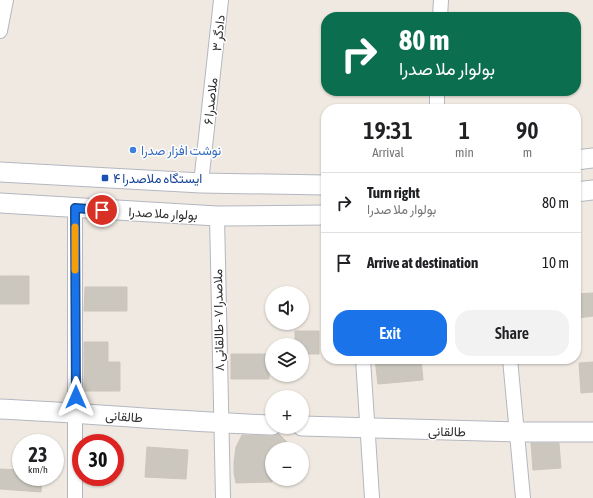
<!DOCTYPE html>
<html lang="en">
<head>
<meta charset="utf-8">
<style>
	:root { --surface:#fff; --page:#f2f2f2; --text:#202124; --muted:#757577; --line:#e0e0e0; --accent:#1a73e8 }
	body { margin:0; font-family:"Asap Condensed",Vazirmatn,sans-serif; background:var(--page); color:var(--text); height:100vh; display:flex; flex-direction:column; font-size:15px; white-space:nowrap }
	* { box-sizing:border-box; margin:0 }
	p { font-size:13px; color:var(--muted) }
	.icon { flex:none; width:22px; height:22px; fill:none; stroke:currentColor; stroke-width:2; stroke-linecap:round; stroke-linejoin:round }
	.map { position:relative; flex:1; overflow:hidden }
	.drawer { position:absolute; left:321px; top:104px; width:260px; height:260px; display:flex; flex-direction:column; background:var(--surface); border-radius:16px; box-shadow:0 1px 3px #0004 }
	.drawer>* { flex:none }
	.guide { position:absolute; left:321px; top:12px; width:260px; height:84px; border-radius:16px; box-shadow:0 1px 3px #0004; background:#0b6e4f; color:#fff; overflow:hidden }
	.fabs { position:absolute; left:265px; top:286px; display:grid; gap:8px }
	.fabs a { display:grid; place-items:center; width:44px; height:44px; border-radius:50%; background:var(--surface); box-shadow:0 1px 3px #0004; font-size:20px }
	.speed { position:absolute; left:12px; top:434px; display:flex; gap:8px; font-size:20px; font-weight:700; text-align:center }
	.speed>* { display:grid; place-content:center; width:52px; height:52px; border-radius:50%; background:var(--surface); box-shadow:0 1px 3px #0004; line-height:1 }
	.speed small { font-size:10px; font-weight:400 }
	.speed .limit { border:6px solid #d22; background:#fff; color:#111 }
	.pin { position:absolute; display:grid; place-items:center; width:34px; height:34px; color:#fff; margin:-17px; border:2px solid #fff; border-radius:50%; box-shadow:0 1px 4px #0007 }
	.me { position:absolute; width:44px; margin:-22px; rotate:0deg; stroke-linejoin:round; filter:drop-shadow(0 0 3px #0008) }
	.turn { display:flex; align-items:center; gap:14px; height:84px; padding:0 12px; font-size:18px }
	.turn .icon { width:52px; height:52px; stroke-width:2.5 }
	.turn b { display:block; font-size:28px; line-height:34px }
	.eta { display:flex; justify-content:space-evenly; align-items:center; height:68px; text-align:center }
	.eta b { font-size:24px; font-weight:600; line-height:28px }
	.primary-button { display:flex; gap:8px; margin-top:auto; padding:8px 12px }
	.primary-button a { flex:1; height:46px; border-radius:16px; background:var(--accent); color:#fff; font-size:16px; font-weight:600; line-height:46px; text-align:center }
	.primary-button a+a { background:var(--page); color:var(--text) }
	ul { padding:0; list-style:none }
	li { display:flex; align-items:center; gap:12px; height:60px; padding:0 12px; border-top:1px solid var(--line) }
	li div { flex:1 }
	li b { display:block; font-size:15px }
	li em { font-style:normal }
	.map>svg:first-child { display:block }
	.building { fill:#cbc7bf; stroke:#cbc5ba }
	.lines { fill:none; stroke-linecap:round; stroke-linejoin:round }
	.street-casing { stroke:#b4b7c1; stroke-width:16 }
	.secondary-casing { stroke:#b4b7c1; stroke-width:21 }
	.street { stroke:#fff; stroke-width:14 }
	.secondary { stroke:#fff; stroke-width:19 }
	.route-casing { stroke:#114b97; stroke-width:10 }
	.route { stroke:#1a73e8; stroke-width:7 }
	.slow { stroke:#f59e0b; stroke-width:7 }
	.shop-dot { fill:#3f7fe0; stroke:#fff; stroke-width:1.5 }
	.transit-dot { fill:#1a4fb4; stroke:#fff; stroke-width:1.5 }
	.labels { text-anchor:middle; stroke-width:3; stroke-linejoin:round; paint-order:stroke }
	.street-label { font-size:13px; fill:#2e2e2e; stroke:#fff }
	.shop-label { font-size:13px; fill:#366cbe; stroke:#fff; text-anchor:start }
	.transit-label { font-size:13px; fill:#164399; stroke:#fff; text-anchor:start }
</style>
</head>
<body>
<div class="map">
<svg width="593" height="498" viewBox="0 0 593 498">
	<rect width="100%" height="100%" fill="#efe9e1"/>
	<path class="building" d="M0,276H29V304H0Z
		M85,287H127V311H84Z
		M593,293V316L578,318L576,294Z
		M295,331H319V354H302V345H295Z
		M84,342H108V362H120V391H84Z
		M231,354H269V379H231Z
		M375,359H421L423,380L378,384Z
		M593,362V392L581,393L579,363Z
		M279,434L294,449H272V482L236,483L234,473V463L236,447L242,435L272,436Z
		M531,443H559L561,468L533,470Z
		M147,447L188,450L186,479L145,477Z
		M0,469L21,470V477H42L41,492L0,489Z"/>
	<g class="lines">
		<g class="street-casing">
			<path id="street" d="M440,17L441,0
				M0,31L6,0
				M437,109V91
				M201,183L221,0
				M75,208V498
				M217,216L223,498
				M363,359L372,498
				M510,359L523,498"/>
		</g>
		<g class="secondary-casing">
			<path id="secondary" d="M576,160L593,158
				M0,172L201,183L326,185
				M576,192L593,190
				M0,203L217,216L326,215
				M0,409C91,413 181,422 272,425
				M302,426L516,432H593"/>
		</g>
		<use href="#street" class="street"/>
		<use href="#secondary" class="secondary"/>
	</g>
	<g class="lines">
		<g class="route-casing">
			<path id="route" d="M76,397L75,208L102,210"/>
		</g>
		<use href="#route" class="route"/>
		<path class="slow" d="M75,227V270"/>
	</g>
	<circle class="shop-dot" cx="133" cy="150" r="4"/>
	<rect class="transit-dot" x="101" y="174" width="8" height="8" rx="2"/>
	<g class="labels">
		<g class="street-label">
			<text transform="translate(218 33) rotate(-84)" y="5">دادگر ۳</text>
			<text transform="translate(210 101) rotate(-84)" y="5">ملاصدرا ۶</text>
			<text transform="translate(163 213) rotate(3)" y="5">بولوار ملا صدرا</text>
			<text transform="translate(218 320) rotate(-91)" y="5">ملاصدرا ۷ - طالقانی ۸</text>
			<text transform="translate(124 416) rotate(4)" y="5">طالقانی</text>
			<text transform="translate(447 431) rotate(1)" y="5">طالقانی</text>
		</g>
		<g class="shop-label">
			<text x="141" y="155">نوشت افزار صدرا</text>
		</g>
		<g class="transit-label">
			<text x="113" y="183">ایستگاه ملاصدرا ۴</text>
		</g>
	</g>
</svg>
<div class="fabs">
<a><svg class="icon" aria-label="sound" viewBox="0 0 24 24"><path d="M4 9h4l5-4v14l-5-4H4zM17 9q2 3 0 6"/></svg></a>
<a><svg class="icon" aria-label="layers" viewBox="0 0 24 24"><path d="M12 4l9 5-9 5-9-5zM3 14l9 5 9-5"/></svg></a>
<a>+</a>
<a>−</a>
</div>
<div class="speed"><div>23<small>km/h</small></div><div class="limit">30</div></div>
<div class="pin" style="left:102px;top:210px;background:#d93025"><svg class="icon" aria-label="arrive" viewBox="0 0 24 24"><path d="M6 21V4h12l-3 4 3 4H6"/></svg></div>
<svg class="me" style="left:76px;top:397px" viewBox="-20 -20 40 40"><path d="M0-17L14 15 0 8-14 15z" fill="#1a73e8" stroke="#fff" stroke-width="4"/></svg>
<div class="guide">
<div class="turn"><svg class="icon" aria-label="right" viewBox="0 0 24 24"><path d="M7 20v-9h11M14 6l5 5-5 5"/></svg><div><b>80 m</b>بولوار ملا صدرا</div></div>
</div>
<section class="drawer">
<div class="eta">
<div><b>19:31</b><p>Arrival</p></div>
<div><b>1</b><p>min</p></div>
<div><b>90</b><p>m</p></div>
</div>
<ul>
<li><svg class="icon" aria-label="right" viewBox="0 0 24 24"><path d="M7 20v-9h11M14 6l5 5-5 5"/></svg><div><b>Turn right</b><p>بولوار ملا صدرا</p></div><em>80 m</em></li>
<li><svg class="icon" aria-label="arrive" viewBox="0 0 24 24"><path d="M6 21V4h12l-3 4 3 4H6"/></svg><div><b>Arrive at destination</b></div><em>10 m</em></li>
</ul>
<div class="primary-button"><a>Exit</a><a>Share</a></div>
</section>
</div>
</body>
</html>
